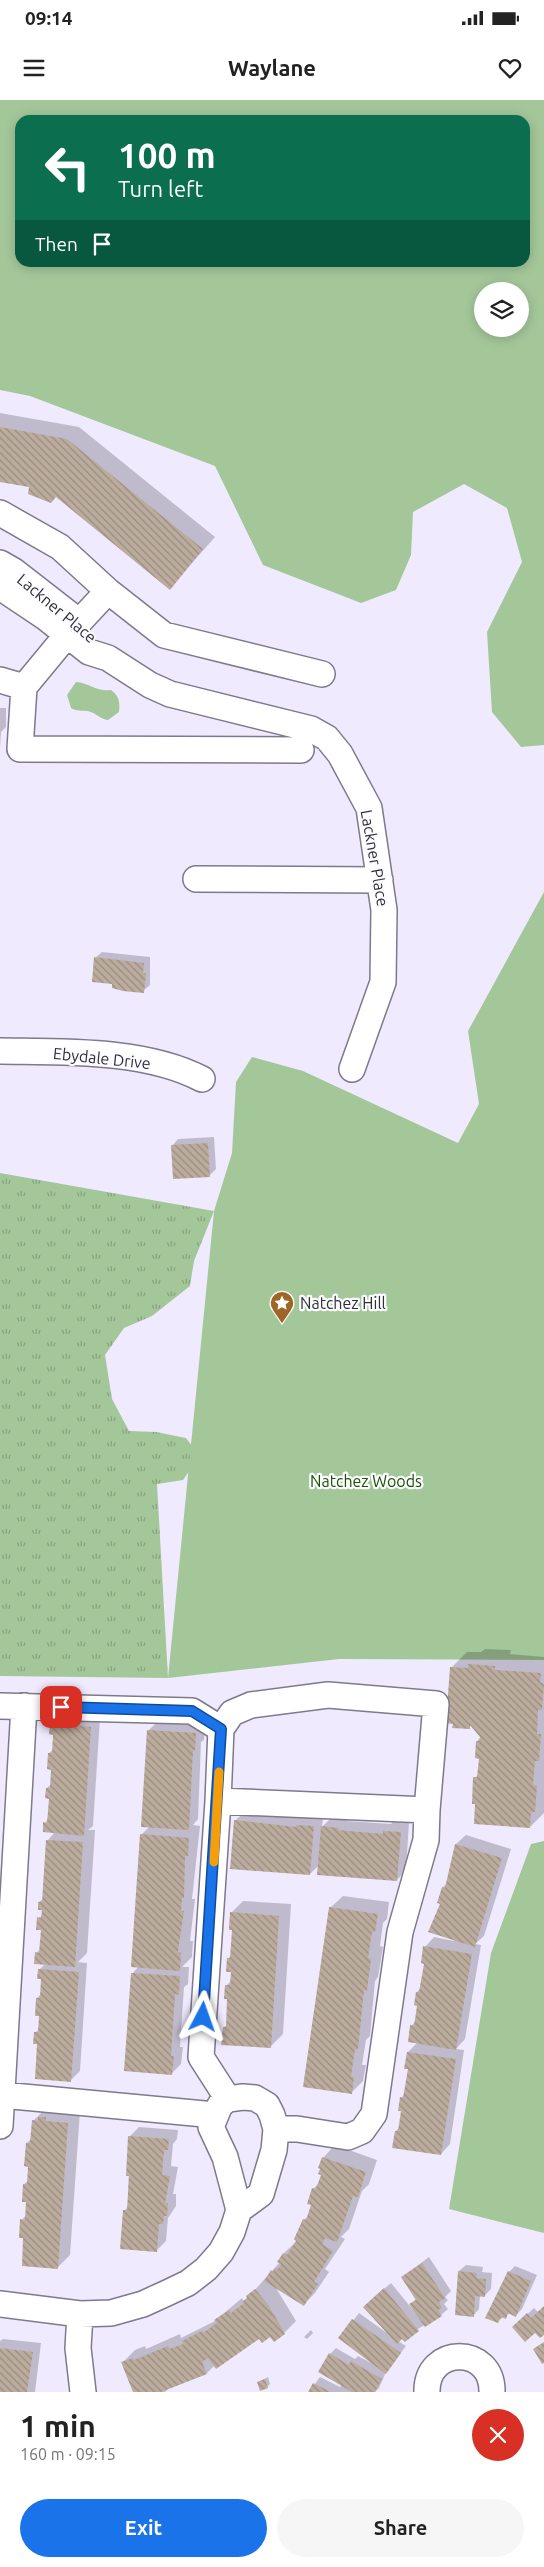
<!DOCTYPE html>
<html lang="en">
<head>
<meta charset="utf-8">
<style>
	:root { --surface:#fff; --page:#f6f6f6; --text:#222; --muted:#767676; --accent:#1a73e8 }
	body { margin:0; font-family:Ubuntu,sans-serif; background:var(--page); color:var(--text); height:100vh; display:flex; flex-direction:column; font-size:19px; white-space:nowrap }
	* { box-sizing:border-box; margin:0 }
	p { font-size:16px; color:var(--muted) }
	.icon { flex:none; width:28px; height:28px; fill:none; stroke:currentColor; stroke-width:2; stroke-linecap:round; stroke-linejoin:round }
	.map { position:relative; height:2292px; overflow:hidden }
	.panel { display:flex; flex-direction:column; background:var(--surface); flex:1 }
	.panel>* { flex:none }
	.guide { position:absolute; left:15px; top:15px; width:515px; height:152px; border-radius:15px; box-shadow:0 2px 12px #0003; background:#0b6e4f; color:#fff; overflow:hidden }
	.fabs { position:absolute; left:474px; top:182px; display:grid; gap:10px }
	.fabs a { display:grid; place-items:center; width:55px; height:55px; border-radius:50%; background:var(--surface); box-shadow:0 2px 12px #0003; font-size:25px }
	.pin { position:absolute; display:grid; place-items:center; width:42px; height:42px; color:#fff; margin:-21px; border-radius:10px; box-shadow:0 2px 8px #0006 }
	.me { position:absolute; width:55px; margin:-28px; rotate:4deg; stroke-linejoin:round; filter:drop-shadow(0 0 4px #0008) }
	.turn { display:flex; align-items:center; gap:18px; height:105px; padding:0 20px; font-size:22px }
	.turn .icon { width:65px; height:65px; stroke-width:2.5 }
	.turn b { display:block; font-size:35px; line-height:42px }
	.then { display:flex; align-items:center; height:48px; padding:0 20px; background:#0003; gap:10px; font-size:19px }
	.round { display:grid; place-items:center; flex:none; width:52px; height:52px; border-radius:26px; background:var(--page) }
	.head { display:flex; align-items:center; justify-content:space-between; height:85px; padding:0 20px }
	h1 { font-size:30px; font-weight:700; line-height:38px }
	.action { display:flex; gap:10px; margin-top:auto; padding:10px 20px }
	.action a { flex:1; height:58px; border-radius:30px; background:var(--accent); color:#fff; font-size:20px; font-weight:700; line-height:58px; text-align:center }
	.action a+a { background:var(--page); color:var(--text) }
	.status { display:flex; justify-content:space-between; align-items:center; height:35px; padding:0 25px; background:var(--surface); direction:ltr }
	.status svg { height:14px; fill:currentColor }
	header { display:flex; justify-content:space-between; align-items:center; height:65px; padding:0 20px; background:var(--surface); font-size:22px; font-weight:700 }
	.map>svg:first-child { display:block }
	.grass { fill:url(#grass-tufts) }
	.park { fill:#a4c79a; fill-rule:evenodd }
	.shadow { fill:#0003 }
	.building { fill:url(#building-back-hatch) }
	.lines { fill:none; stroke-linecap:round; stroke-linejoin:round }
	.minor-casing { stroke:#7e798b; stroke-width:28 }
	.minor { stroke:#fff; stroke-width:25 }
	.route-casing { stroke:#114b97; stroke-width:12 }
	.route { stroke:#1a73e8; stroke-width:9 }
	.slow { stroke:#f59e0b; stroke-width:9 }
	.labels { text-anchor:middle; stroke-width:4.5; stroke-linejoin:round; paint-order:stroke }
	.street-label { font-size:16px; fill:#312f36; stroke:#fcfbff }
	.poi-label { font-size:16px; fill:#312f36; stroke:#fcfbff; text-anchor:start }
	.park-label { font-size:16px; fill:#1b5300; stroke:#fcfbff }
</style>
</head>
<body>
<div class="status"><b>09:14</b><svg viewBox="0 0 49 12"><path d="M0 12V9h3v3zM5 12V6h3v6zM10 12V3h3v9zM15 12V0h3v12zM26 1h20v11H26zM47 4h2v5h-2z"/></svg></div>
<header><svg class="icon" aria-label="menu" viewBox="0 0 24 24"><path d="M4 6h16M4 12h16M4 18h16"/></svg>Waylane<svg class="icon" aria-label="heart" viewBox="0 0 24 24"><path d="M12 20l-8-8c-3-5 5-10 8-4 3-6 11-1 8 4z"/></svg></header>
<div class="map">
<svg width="544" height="2292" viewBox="0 0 544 2292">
	<defs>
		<pattern id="grass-tufts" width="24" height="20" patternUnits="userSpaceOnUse" patternTransform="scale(1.25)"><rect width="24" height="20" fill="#a4c79a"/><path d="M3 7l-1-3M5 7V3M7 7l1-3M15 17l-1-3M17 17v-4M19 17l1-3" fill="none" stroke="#86a27e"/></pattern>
		<pattern id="building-back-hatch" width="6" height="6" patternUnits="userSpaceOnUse" patternTransform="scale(1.25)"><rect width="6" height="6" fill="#bbac9d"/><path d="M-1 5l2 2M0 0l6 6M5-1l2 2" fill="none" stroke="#998c81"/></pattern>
	</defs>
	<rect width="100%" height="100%" fill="#f0eaff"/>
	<path class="grass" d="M0,1073L214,1111L194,1161L190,1186L152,1216L124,1228L105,1255L112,1299L129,1331L156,1332L186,1338L200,1356L183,1380L157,1384L168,1578L0,1576Z"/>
	<path class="park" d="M0,0H544V645L521,647L492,612L487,532L522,462L507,408L464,384L413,412L411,455L396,490L361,503L263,465L215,366L30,296L0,290ZM20,20H525V162H20ZM520,191V229H482V191Z
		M76,582C90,583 96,592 111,590C119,596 120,601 119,612L108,620C100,619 96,613 88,611C81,610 78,612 71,608L67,595Z
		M544,792V1560L339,1559L168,1578L214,1111L232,1053L236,982L252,957L303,971L458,1043L479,1004L468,931Z
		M544,1741V2133L449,2109L491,1853L531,1744Z"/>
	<path class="shadow" d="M0,313L79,327L215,437L170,488L56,396L31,386L0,381Z
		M0,608H6V627L1,632L0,648Z
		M102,852L150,857V885L143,891L114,883L95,858Z
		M214,1037L216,1069L209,1076L172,1046L178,1039Z
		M485,1549L511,1550L510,1554L544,1557V1713L530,1727L477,1703L475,1678L479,1674L480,1657L477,1641L481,1637L472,1625L469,1628L451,1568L467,1552H481Z
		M60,1615L100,1618L93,1726L88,1730H95L87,1853L78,1862L87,1863L80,1971L71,1980L35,1933L39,1929L40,1915L37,1898L41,1894L42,1878L39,1870L45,1864L36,1853L41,1849L42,1829L39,1818L43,1814L39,1802L44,1798L48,1740L55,1732L45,1723L49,1718L50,1697L47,1688L51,1684L52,1668L49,1653L54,1649L55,1633L51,1625Z
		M158,1621L205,1624L204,1640L201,1642L198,1719L193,1725L200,1726L192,1799H195L190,1841H193L192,1857L182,1867H189L188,1884L184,1887L180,1947H183L181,1964L172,1973L132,1874L139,1866L141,1735L150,1726L149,1630Z
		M245,1711L304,1718L307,1716L323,1717L322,1727L331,1718L347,1719V1721L391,1724L393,1722L409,1723L406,1770L397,1780L319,1765L310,1774L235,1721Z
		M466,1735L511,1749L484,1836L475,1844L481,1845L465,1939L456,1949L464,1950L450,2044L441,2054L396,2031L400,2027L403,2010L401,1998L405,1994L409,1968L408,1952L418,1942L411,1926L416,1921L418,1905L417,1892L421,1888L425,1863V1847L434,1837L454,1841L441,1803L438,1802L443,1787L447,1783L456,1744Z
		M343,1796L389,1802L387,1819L383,1823L380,1846L383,1847L378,1877L375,1881L370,1936L366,1940L362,1965H366L363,1981L351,1993L330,1808Z
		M243,1801L291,1804L283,1934L270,1947L224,1928L227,1924L229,1898L226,1886L231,1881L232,1871L228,1859L231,1855L233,1829L231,1813Z
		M45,2009L80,2011L70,2155L58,2167L25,2137L22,2120L26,2115L27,2101L24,2084L29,2080L27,2043L31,2039L33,2021Z
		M139,2027L178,2030L177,2039L173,2044L171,2066L178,2067L173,2094H176V2106L168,2118L166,2141L157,2150L124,2111L128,2107L130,2036Z
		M335,2045L377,2060L369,2084L362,2091L349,2129L341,2137L345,2139L325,2169L329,2172L315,2193L303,2205L276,2188L296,2221L284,2233L259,2237L215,2265L207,2273L170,2287L165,2292H135L123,2262L135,2250L145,2246L146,2249L180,2234L181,2238L215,2221L242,2198L244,2202L280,2162L284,2153L298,2140L304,2120L309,2115L312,2104L313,2089L320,2082L323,2074V2058Z
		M429,2157L451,2191L445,2197L448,2200L444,2204L448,2209L441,2215L398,2241L406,2246L386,2272L379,2288L375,2292H309L320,2277L340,2287L342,2285L330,2254L336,2248L355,2259L358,2256L371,2263L340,2238L359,2213L387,2233L371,2200L391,2183L413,2210L415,2209L411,2204L416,2199L402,2177Z
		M466,2165L483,2167L482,2172L492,2173L491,2189L484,2196H480L479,2209L473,2216L459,2171Z
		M515,2166L537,2175L522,2209L516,2215L510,2213L498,2221L509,2172Z
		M544,2207V2233L520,2221L534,2208L538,2212Z
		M311,2230L313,2233L307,2239L304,2237Z
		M3,2239L41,2243L35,2292H0V2241Z
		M268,2277L270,2284L267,2287L258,2282Z"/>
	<path class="building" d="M0,327L67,339L203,449L170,490L56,397L51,403L28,394L29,387L0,382Z
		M94,857L144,863L143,873H146L144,893L123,891L112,888V884L92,882Z
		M208,1043L210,1077L173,1079L171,1045Z
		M468,1564L495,1566V1570L541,1573L540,1582L544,1584L542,1610H538L537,1634H541L539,1661H535L533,1685H537L535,1712H531L530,1728L474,1724L475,1704H472L473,1677H477L479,1659L475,1658L476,1641H479L480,1637L470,1625V1629L452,1628L453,1624L446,1623L450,1567L468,1568Z
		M50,1624L91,1627L84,1736L43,1732V1722L47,1723L49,1699L45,1698L46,1688H50L51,1670L47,1669L48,1653H52L53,1635L49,1634Z
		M147,1630L196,1633L195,1650H193L189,1730L141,1727Z
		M234,1720L296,1727V1725L314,1726L310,1775L230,1769Z
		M321,1726L339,1728L338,1730L383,1734V1731L401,1732L397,1781L317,1775Z
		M140,1734L189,1738L188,1756H185L184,1798H182L181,1811H184L178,1852L181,1853L180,1871L131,1867Z
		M46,1740L83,1742L75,1867L34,1864L35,1852L39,1853L41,1830H36L37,1817L41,1818L42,1810H38V1802H42Z
		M455,1744L502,1758L475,1847L428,1832L440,1804L437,1803L442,1787L445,1788Z
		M329,1807L378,1814L375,1832H372L368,1858L371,1859L367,1891L364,1890L358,1950L355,1949L351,1977H354L352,1994L303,1987Z
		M230,1812L279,1816L271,1948L221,1945L223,1927H226L227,1899H224L225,1885H230L231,1872H226L227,1858H230L232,1830H229Z
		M423,1846L472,1854L456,1950L408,1942L410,1925L414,1926L417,1906L414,1905L416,1892H419L424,1864L421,1863Z
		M38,1869L79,1872L71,1982L35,1979L37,1944H33L34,1932H38L39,1916H35L36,1898H40L41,1879H37Z
		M131,1873L180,1876L179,1895L175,1894L171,1956H174L172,1975L124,1971Z
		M407,1952L456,1959L441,2055L392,2048L395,2031H398L401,2011H398L400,1997L403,1998L408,1969H404Z
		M38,2017H46V2021L68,2023L58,2169L22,2166L23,2138H19L20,2119L25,2120L26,2102H22L23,2084H27L28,2067L24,2066L26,2043H30L32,2020L38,2021Z
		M128,2036L169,2039L168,2050H164L162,2075L170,2076L165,2103H168L167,2116H164L163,2124H159L157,2152L120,2149L123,2110H127L129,2076H126Z
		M322,2057L366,2072L358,2097L353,2096L337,2142L325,2138L322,2144L333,2151L314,2182L318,2184L304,2206L264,2181L271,2170L273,2172L275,2168L278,2169L281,2164L277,2162L283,2153L287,2155L296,2141L294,2139L303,2119L306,2120L311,2105L307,2104L312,2088L316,2089L321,2075L318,2074L320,2069L318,2068Z
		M422,2163L445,2198L439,2202L442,2208L438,2210L442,2216L425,2227L409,2204L416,2200L401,2177Z
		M458,2171L477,2173L476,2178L486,2179L485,2197L475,2196L474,2217L455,2215Z
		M508,2171L531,2181L516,2217L508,2213L506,2219L501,2217L498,2223L485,2218Z
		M384,2188L419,2231L405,2242L402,2239L397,2244L363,2207Z
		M255,2189L269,2206L285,2234L274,2242L270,2237L262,2243L259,2239L216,2269L208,2258L202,2262L207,2274L161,2292H133L121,2262L133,2258L134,2260L168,2246L169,2249L183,2244L182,2241L202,2231L203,2233L217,2223L214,2220L229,2210L231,2213L244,2203L243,2201L247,2198L246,2196Z
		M544,2206V2235L540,2238L535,2233L525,2242L512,2227L527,2213L531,2218Z
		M352,2219L401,2253L386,2274L338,2238Z
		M544,2242V2263L542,2264L533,2249Z
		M0,2248L33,2252L27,2292H0Z
		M329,2253L349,2265L351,2261L382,2279L375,2292H352L318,2272Z
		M265,2279L268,2288L260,2291L257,2282Z
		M313,2283L331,2292H308Z"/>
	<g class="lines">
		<g class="minor-casing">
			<path id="minor" d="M0,413L60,447L108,491L67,535L24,587L20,649L301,650
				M0,463L14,471L77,520
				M0,487L45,517L89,552L108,558L150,585L170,594L311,629L327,638L340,654L369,708L384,810L383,882L352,969
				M108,491L164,535L322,574
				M0,580L24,587
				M196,779L380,780
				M0,951C63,952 145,949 202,979
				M0,1606L192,1611L221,1629
				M218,1701L221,1629L232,1613L251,1605L328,1595L436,1604L427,1710L426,1740L400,1832L374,2014L362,2031L348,2037L297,2029H276
				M2,1995L215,2015
				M228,1999L201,1957L218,1701L427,1710
				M0,2026L24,1606
				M0,2204L80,2214L111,2213L143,2204L167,2193L188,2183L206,2169L221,2152L232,2132L239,2110L225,2057L211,2027L220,2005L228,1999L243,1997L255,1998L267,2005L272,2015L276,2029L274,2050L261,2094L239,2110
				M80,2214L78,2248L83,2292
				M427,2292C426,2245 493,2245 492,2292"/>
		</g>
		<use href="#minor" class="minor"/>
	</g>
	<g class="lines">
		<g class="route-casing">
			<path id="route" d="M61,1607L192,1611L221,1629L203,1917"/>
		</g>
		<use href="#route" class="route"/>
		<path class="slow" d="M214,1762L219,1672"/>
	</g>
	<defs>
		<g id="sight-pin" transform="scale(1.25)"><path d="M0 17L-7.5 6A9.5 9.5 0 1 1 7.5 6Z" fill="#9e6622" stroke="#fcfbff"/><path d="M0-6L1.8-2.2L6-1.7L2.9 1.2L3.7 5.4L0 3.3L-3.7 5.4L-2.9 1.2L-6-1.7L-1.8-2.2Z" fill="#fff"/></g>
	</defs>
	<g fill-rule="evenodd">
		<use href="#sight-pin" x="282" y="1203"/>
	</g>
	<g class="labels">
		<g class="street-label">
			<text transform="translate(57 508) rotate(40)" y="6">Lackner Place</text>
			<text transform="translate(375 758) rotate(80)" y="6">Lackner Place</text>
			<text transform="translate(102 958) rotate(6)" y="6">Ebydale Drive</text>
		</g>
		<g class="poi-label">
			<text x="300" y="1209">Natchez Hill</text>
		</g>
		<g class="park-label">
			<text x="366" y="1387">Natchez Woods</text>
		</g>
	</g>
</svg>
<div class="fabs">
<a><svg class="icon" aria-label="layers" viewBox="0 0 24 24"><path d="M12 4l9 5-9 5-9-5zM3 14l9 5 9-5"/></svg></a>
</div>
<div class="pin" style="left:61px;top:1607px;background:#d93025"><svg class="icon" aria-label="arrive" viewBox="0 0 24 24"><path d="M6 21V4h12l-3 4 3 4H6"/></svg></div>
<svg class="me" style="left:203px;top:1917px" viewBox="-20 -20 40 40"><path d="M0-17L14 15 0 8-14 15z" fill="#1a73e8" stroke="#fff" stroke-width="4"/></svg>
<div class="guide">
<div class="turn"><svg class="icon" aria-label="left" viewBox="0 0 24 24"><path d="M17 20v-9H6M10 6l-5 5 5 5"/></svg><div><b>100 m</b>Turn left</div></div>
<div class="then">Then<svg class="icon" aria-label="arrive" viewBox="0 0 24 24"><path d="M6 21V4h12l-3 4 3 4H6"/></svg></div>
</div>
</div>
<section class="panel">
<div class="head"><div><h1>1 min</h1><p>160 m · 09:15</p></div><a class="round" style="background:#d93025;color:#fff"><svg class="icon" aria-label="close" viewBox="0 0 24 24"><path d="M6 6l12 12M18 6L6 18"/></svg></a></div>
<div class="action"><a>Exit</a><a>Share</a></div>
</section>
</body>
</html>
